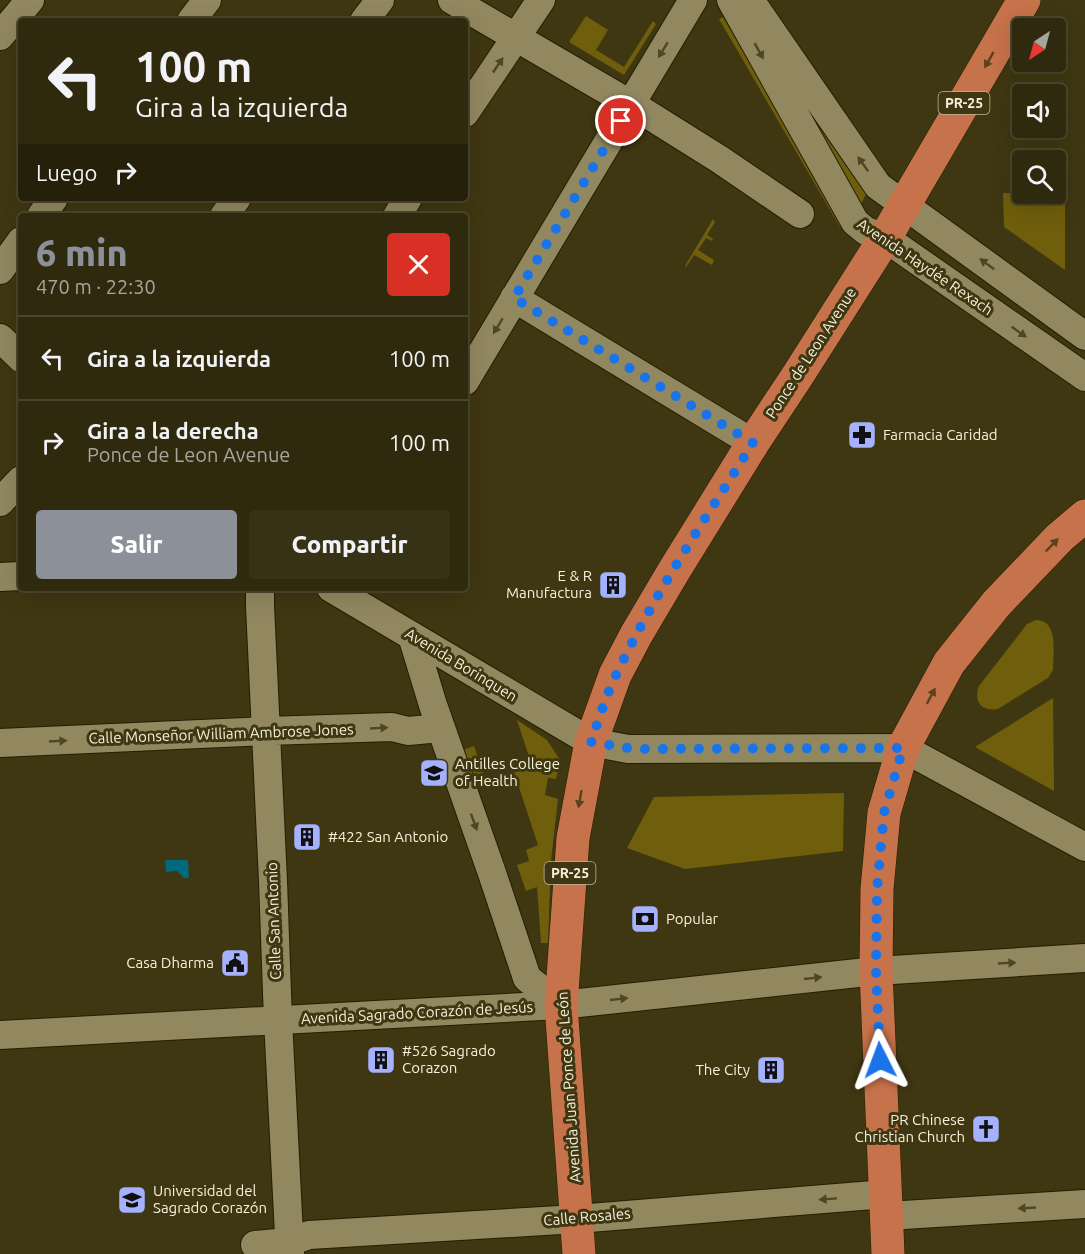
<!DOCTYPE html>
<html lang="es">
<head>
<meta charset="utf-8">
<style>
	:root { --surface:#2f290d; --page:#373116; --text:#f1f3f6; --muted:#a7a69d; --line:#4a452e; --accent:#8c9099 }
	body { margin:0; font-family:Ubuntu,sans-serif; background:var(--page); color:var(--text); height:100vh; display:flex; flex-direction:column; font-size:22px; white-space:nowrap }
	* { box-sizing:border-box; margin:0 }
	p { font-size:20px; color:var(--muted) }
	.icon { flex:none; width:33px; height:33px; fill:none; stroke:currentColor; stroke-width:2; stroke-linecap:round; stroke-linejoin:round }
	.map { position:relative; flex:1; overflow:hidden }
	.details { position:absolute; left:18px; top:213px; width:450px; height:378px; display:flex; flex-direction:column; background:var(--surface); border-radius:6px; box-shadow:0 6px 24px #0002,0 0 0 2px var(--line) }
	.details>* { flex:none }
	.top-card { position:absolute; left:18px; top:18px; width:450px; height:183px; border-radius:6px; box-shadow:0 6px 24px #0002,0 0 0 2px var(--line); background:#2f290d; color:var(--text); overflow:hidden }
	.needle { width:39px; rotate:216deg }
	.controls { position:absolute; left:1012px; top:18px; display:grid; gap:12px }
	.controls a { display:grid; place-items:center; width:54px; height:54px; border-radius:6px; background:var(--surface); box-shadow:0 6px 24px #0002,0 0 0 2px var(--line); font-size:30px }
	.pin { position:absolute; display:grid; place-items:center; width:51px; height:51px; color:#fff; margin:-26px; border:3px solid #fff; border-radius:50%; box-shadow:0 2px 6px #0007 }
	.me { position:absolute; width:66px; margin:-33px; rotate:357deg; stroke-linejoin:round; filter:drop-shadow(0 0 4px #0008) }
	.turn { display:flex; align-items:center; gap:21px; height:126px; padding:0 18px; font-size:27px }
	.turn .icon { width:78px; height:78px; stroke-width:2.5 }
	.turn b { display:block; font-size:42px; line-height:51px }
	.then { display:flex; align-items:center; height:57px; padding:0 18px; background:#0003; gap:12px; font-size:22px }
	.round { display:grid; place-items:center; flex:none; width:63px; height:63px; border-radius:6px; background:var(--page) }
	.summary { display:flex; align-items:center; justify-content:space-between; height:102px; padding:0 18px }
	h1 { font-size:36px; font-weight:800; line-height:45px; color:var(--accent) }
	.cta { display:flex; gap:12px; margin-top:auto; padding:12px 18px }
	.cta a { flex:1; height:69px; border-radius:6px; background:var(--accent); color:#fff; font-size:24px; font-weight:800; line-height:69px; text-align:center }
	.cta a+a { background:var(--page); color:var(--text) }
	ul { padding:0; list-style:none }
	li { display:flex; align-items:center; gap:18px; height:84px; padding:0 18px; border-top:2px solid var(--line) }
	li div { flex:1 }
	li b { display:block; font-size:22px }
	li em { font-style:normal }
	.map>svg:first-child { display:block }
	.green { fill:#6f5e0b }
	.water { fill:#00697c }
	.lines { fill:none; stroke-linecap:round; stroke-linejoin:round }
	.minor-casing { stroke:#251e02; stroke-width:30 }
	.major-casing { stroke:#251e02; stroke-width:34 }
	.minor { stroke:#918860; stroke-width:28 }
	.major { stroke:#c6724a; stroke-width:33 }
	.oneway { fill:#4f4721 }
	.oneway2 { fill:#5a431c }
	.route { stroke:#1a73e8; stroke-width:10; stroke-dasharray:0 18 }
	.labels { text-anchor:middle; stroke-width:6; stroke-linejoin:round; paint-order:stroke }
	.shield { fill:#3f3711; stroke:#beb89e; stroke-width:1.5 }
	.shield-label { font-size:14px; font-weight:bold; fill:#f5f0db }
	.street-label { font-size:15px; fill:#f5f0db; stroke:#3f3711 }
	.poi-label { font-size:15px; fill:#f5f0db; stroke:#3f3711; text-anchor:start }
</style>
</head>
<body>
<div class="map">
<svg width="1085" height="1254" viewBox="0 0 1085 1254">
	<rect width="100%" height="100%" fill="#3f3711"/>
	<path class="green" d="M586,16L608,30L596,50L624,67L653,21L656,24L624,75L569,42Z
		M723,17L844,225L840,227L719,19Z
		M809,113L866,194L860,206Z
		M1003,193H1065V270L1004,227Z
		M713,219L715,222L707,235L713,239L712,241L706,238L698,250L714,260L712,265L694,255L686,267L685,266Z
		M1036,620C1059,620 1053,654 1053,670L1048,678L998,709C982,712 973,702 979,686L1027,624Z
		M1053,698L1054,791L975,747Z
		M517,720L547,740L560,760L556,779L548,778L545,795L558,799L551,861L548,943H541L537,887L526,891L517,865L529,861L526,850L538,845L514,772L532,766Z
		M474,746L486,781L480,784V787L476,788L463,750Z
		M844,793L843,851L685,869L627,848L654,797Z"/>
	<path class="water" d="M165,860H188L189,878H184L177,871L166,872Z"/>
	<g class="lines">
		<g class="minor-casing">
			<path id="minor" d="M452,0L644,112L719,159L800,214
				M731,0L855,222L866,231L885,238L1085,377
				M750,0L878,186L1085,336
				M191,21L207,0
				M364,21L380,0
				M0,36L30,0
				M465,113L541,0
				M41,216L54,198
				M224,216L237,198
				M397,216L408,198
				M0,270L21,241
				M514,298L753,443
				M0,338L21,358
				M465,381L693,0
				M0,502L21,480
				M0,577L21,576
				M260,588V606L273,881L278,1020L290,1254
				M331,588L591,742L628,749L903,748L1085,847
				M412,636L433,705L492,873L527,978L561,1005
				M0,743L266,731L392,727L408,731L440,728
				M0,1035L561,1005L876,971L1085,958
				M887,1216L1085,1204
				M255,1245L289,1242L309,1235L577,1219L886,1194"/>
		</g>
		<g class="major-casing">
			<path id="major" d="M579,1254L561,1005L573,838L591,742L615,675L636,635L675,569L753,443L798,375L885,238L1024,0
				M888,1254L876,971L877,889L884,813L903,748L949,663L996,604L1059,538L1085,516"/>
		</g>
		<use href="#minor" class="minor"/>
		<use href="#major" class="major"/>
	</g>
	<defs><path id="oneway-solid" d="M-6-.8H1V-3.2L6.5 0L1 3.2V.8H-6Z" transform="scale(1.5)"/></defs>
	<g class="oneway">
		<use href="#oneway-solid" transform="translate(663 50) rotate(121)"/>
		<use href="#oneway-solid" transform="translate(759 51) rotate(61)"/>
		<use href="#oneway-solid" transform="translate(498 65) rotate(-56)"/>
		<use href="#oneway-solid" transform="translate(863 164) rotate(-125)"/>
		<use href="#oneway-solid" transform="translate(987 264) rotate(-144)"/>
		<use href="#oneway-solid" transform="translate(498 326) rotate(121)"/>
		<use href="#oneway-solid" transform="translate(1019 332) rotate(35)"/>
		<use href="#oneway-solid" transform="translate(379 728) rotate(-3)"/>
		<use href="#oneway-solid" transform="translate(58 741) rotate(-3)"/>
		<use href="#oneway-solid" transform="translate(474 822) rotate(70)"/>
		<use href="#oneway-solid" transform="translate(1007 963) rotate(-3)"/>
		<use href="#oneway-solid" transform="translate(813 978) rotate(-6)"/>
		<use href="#oneway-solid" transform="translate(619 999) rotate(-6)"/>
		<use href="#oneway-solid" transform="translate(828 1199) rotate(176)"/>
		<use href="#oneway-solid" transform="translate(1027 1208) rotate(177)"/>
	</g>
	<g class="oneway2">
		<use href="#oneway-solid" transform="translate(989 60) rotate(120)"/>
		<use href="#oneway-solid" transform="translate(1052 545) rotate(-46)"/>
		<use href="#oneway-solid" transform="translate(931 696) rotate(-62)"/>
		<use href="#oneway-solid" transform="translate(580 799) rotate(100)"/>
	</g>
	<g class="lines">
		<path class="route" d="M621,121L514,298L753,443C706,518 655,593 617,673C606,695 599,719 591,742L634,749L903,748L884,813L877,889L876,971L880,1060"/>
	</g>
	<defs>
		<g id="pharmacy-square" transform="scale(1.5)"><rect x="-9" y="-9" width="18" height="18" rx="4" fill="#a5b1fc" stroke="#3f3711"/><path d="M-2-6h4v4h4v4h-4v4h-4v-4h-4v-4h4Z" fill="#111"/></g>
		<g id="building-square" transform="scale(1.5)"><rect x="-9" y="-9" width="18" height="18" rx="4" fill="#a5b1fc" stroke="#3f3711"/><path d="M-4-6H4V6H1V3H-1V6H-4ZM-2.5-4.3h1.7v1.8h-1.7ZM.8-4.3h1.7v1.8H.8ZM-2.5-1h1.7V.8h-1.7ZM.8-1h1.7V.8H.8Z" fill="#111"/></g>
		<g id="university-square" transform="scale(1.5)"><rect x="-9" y="-9" width="18" height="18" rx="4" fill="#a5b1fc" stroke="#3f3711"/><path d="M0-5L7-2L0 1L-7-2ZM-4 1L0 2.5L4 1V4Q0 6-4 4Z" fill="#111"/></g>
		<g id="bank-square" transform="scale(1.5)"><rect x="-9" y="-9" width="18" height="18" rx="4" fill="#a5b1fc" stroke="#3f3711"/><path d="M-6-4H6V4H-6ZM0-2.3a2.3 2.3 0 1 0 0 4.6a2.3 2.3 0 1 0 0-4.6Z" fill="#111"/></g>
		<g id="civic-square" transform="scale(1.5)"><rect x="-9" y="-9" width="18" height="18" rx="4" fill="#a5b1fc" stroke="#3f3711"/><path d="M-.6-6.5H3V-4.5H.6V-3L4-1V1h2V6H-6V1h2V-1L-.6-3ZM-1.2 2.5V6h2.4V2.5Z" fill="#111"/></g>
		<g id="church-square" transform="scale(1.5)"><rect x="-9" y="-9" width="18" height="18" rx="4" fill="#a5b1fc" stroke="#3f3711"/><path d="M-1.2-6h2.4v3.5h3.3v2.4h-3.3V6h-2.4V-.1h-3.3v-2.4h3.3Z" fill="#111"/></g>
	</defs>
	<g fill-rule="evenodd">
		<use href="#pharmacy-square" x="862" y="435"/>
		<use href="#building-square" x="613" y="585"/>
		<use href="#university-square" x="434" y="773"/>
		<use href="#building-square" x="307" y="837"/>
		<use href="#bank-square" x="645" y="919"/>
		<use href="#civic-square" x="235" y="963"/>
		<use href="#building-square" x="381" y="1060"/>
		<use href="#building-square" x="771" y="1070"/>
		<use href="#church-square" x="986" y="1129"/>
		<use href="#university-square" x="132" y="1200"/>
	</g>
	<g class="labels">
		<g class="shield">
			<rect x="938.5" y="92" width="51" height="22" rx="4.5"/>
			<rect x="544.5" y="862" width="51" height="22" rx="4.5"/>
		</g>
		<g class="shield-label">
			<text x="964" y="108">PR-25</text>
			<text x="570" y="878">PR-25</text>
		</g>
		<g class="street-label">
			<text transform="translate(925 267) rotate(34)" y="5">Avenida Haydée Rexach</text>
			<text transform="translate(811 353) rotate(-57)" y="5">Ponce de Leon Avenue</text>
			<text transform="translate(461 665) rotate(31)" y="5">Avenida Borinquen</text>
			<text transform="translate(221 734) rotate(-2)" y="5">Calle Monseñor William Ambrose Jones</text>
			<text transform="translate(274 921) rotate(-92)" y="5">Calle San Antonio</text>
			<text transform="translate(417 1013) rotate(-3)" y="5">Avenida Sagrado Corazón de Jesús</text>
			<text transform="translate(569 1087) rotate(-94)" y="5">Avenida Juan Ponce de León</text>
			<text transform="translate(587 1217) rotate(-5)" y="5">Calle Rosales</text>
		</g>
		<g class="poi-label">
			<text x="883" y="440">Farmacia Caridad</text>
			<text x="592" y="581" text-anchor="end">E &amp; R<tspan x="592" dy="17">Manufactura</tspan></text>
			<text x="455" y="769">Antilles College<tspan x="455" dy="17">of Health</tspan></text>
			<text x="328" y="842">#422 San Antonio</text>
			<text x="666" y="924">Popular</text>
			<text x="214" y="968" text-anchor="end">Casa Dharma</text>
			<text x="402" y="1056">#526 Sagrado<tspan x="402" dy="17">Corazon</tspan></text>
			<text x="750" y="1075" text-anchor="end">The City</text>
			<text x="965" y="1125" text-anchor="end">PR Chinese<tspan x="965" dy="17">Christian Church</tspan></text>
			<text x="153" y="1196">Universidad del<tspan x="153" dy="17">Sagrado Corazón</tspan></text>
		</g>
	</g>
</svg>
<div class="controls">
<a><svg class="needle" viewBox="-14 -14 28 28"><path d="M0-13l5 13h-10z" fill="#e53935"/><path d="M0 13l5-13h-10z" fill="#a7a69d"/></svg></a>
<a><svg class="icon" aria-label="sound" viewBox="0 0 24 24"><path d="M4 9h4l5-4v14l-5-4H4zM17 9q2 3 0 6"/></svg></a>
<a><svg class="icon" aria-label="search" viewBox="0 0 24 24"><circle cx="10" cy="10" r="6"/><path d="M15 15l6 6"/></svg></a>
</div>
<div class="pin" style="left:621px;top:121px;background:#d93025"><svg class="icon" aria-label="arrive" viewBox="0 0 24 24"><path d="M6 21V4h12l-3 4 3 4H6"/></svg></div>
<svg class="me" style="left:880px;top:1060px" viewBox="-20 -20 40 40"><path d="M0-17L14 15 0 8-14 15z" fill="#1a73e8" stroke="#fff" stroke-width="4"/></svg>
<div class="top-card">
<div class="turn"><svg class="icon" aria-label="left" viewBox="0 0 24 24"><path d="M17 20v-9H6M10 6l-5 5 5 5"/></svg><div><b>100 m</b>Gira a la izquierda</div></div>
<div class="then">Luego<svg class="icon" aria-label="right" viewBox="0 0 24 24"><path d="M7 20v-9h11M14 6l5 5-5 5"/></svg></div>
</div>
<section class="details">
<div class="summary"><div><h1>6 min</h1><p>470 m · 22:30</p></div><a class="round" style="background:#d93025;color:#fff"><svg class="icon" aria-label="close" viewBox="0 0 24 24"><path d="M6 6l12 12M18 6L6 18"/></svg></a></div>
<ul>
<li><svg class="icon" aria-label="left" viewBox="0 0 24 24"><path d="M17 20v-9H6M10 6l-5 5 5 5"/></svg><div><b>Gira a la izquierda</b></div><em>100 m</em></li>
<li><svg class="icon" aria-label="right" viewBox="0 0 24 24"><path d="M7 20v-9h11M14 6l5 5-5 5"/></svg><div><b>Gira a la derecha</b><p>Ponce de Leon Avenue</p></div><em>100 m</em></li>
</ul>
<div class="cta"><a>Salir</a><a>Compartir</a></div>
</section>
</div>
</body>
</html>
